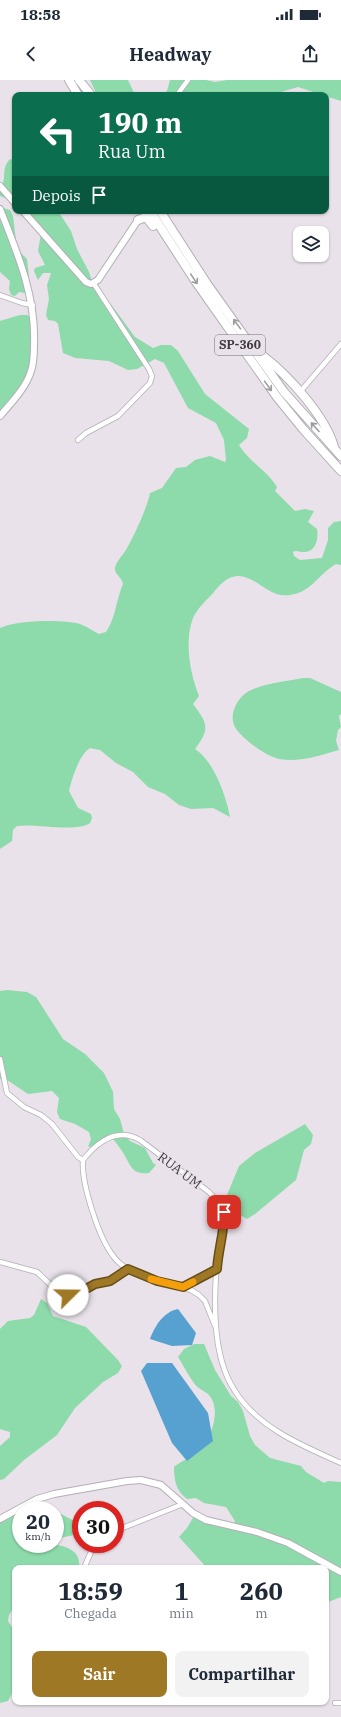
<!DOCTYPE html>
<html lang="pt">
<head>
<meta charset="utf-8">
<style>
	:root { --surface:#fff; --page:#f2f2f3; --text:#1f2937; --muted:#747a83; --accent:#9f7825 }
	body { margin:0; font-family:"IBM Plex Serif",serif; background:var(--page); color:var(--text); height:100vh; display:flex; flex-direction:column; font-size:15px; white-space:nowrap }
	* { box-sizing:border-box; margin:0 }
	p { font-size:13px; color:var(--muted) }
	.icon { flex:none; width:22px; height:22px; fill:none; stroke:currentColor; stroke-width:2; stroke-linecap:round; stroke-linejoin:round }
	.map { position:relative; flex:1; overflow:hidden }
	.drawer { position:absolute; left:12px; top:1485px; width:317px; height:140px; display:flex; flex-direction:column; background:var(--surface); border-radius:8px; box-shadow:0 1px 3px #0004 }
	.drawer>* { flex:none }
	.guide { position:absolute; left:12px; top:12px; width:317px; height:122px; border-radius:8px; box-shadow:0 1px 3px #0004; background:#0b6e4f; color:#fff; overflow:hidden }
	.tools { position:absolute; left:293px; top:146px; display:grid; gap:8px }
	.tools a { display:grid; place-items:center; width:36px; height:36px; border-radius:8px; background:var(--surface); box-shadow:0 1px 3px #0004; font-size:20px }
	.speed { position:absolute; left:12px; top:1421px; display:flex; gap:8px; font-size:20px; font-weight:700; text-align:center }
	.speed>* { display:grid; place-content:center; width:52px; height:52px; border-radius:50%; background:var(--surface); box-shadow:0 1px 3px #0004; line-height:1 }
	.speed small { font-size:10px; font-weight:400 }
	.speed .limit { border:6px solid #d22; background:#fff; color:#111 }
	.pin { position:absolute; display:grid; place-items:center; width:34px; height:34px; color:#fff; margin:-17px; border-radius:8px; box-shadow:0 2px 6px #0006 }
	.me { position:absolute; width:44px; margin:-22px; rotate:68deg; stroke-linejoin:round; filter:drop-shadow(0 0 3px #0008) }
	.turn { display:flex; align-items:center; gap:14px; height:84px; padding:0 20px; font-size:18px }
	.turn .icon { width:52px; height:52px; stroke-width:2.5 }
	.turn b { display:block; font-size:28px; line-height:34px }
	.then { display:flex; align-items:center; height:38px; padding:0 20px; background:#0003; gap:8px; font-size:15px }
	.eta { display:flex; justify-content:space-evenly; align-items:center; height:68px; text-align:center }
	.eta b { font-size:24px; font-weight:800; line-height:28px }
	.button { display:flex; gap:8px; margin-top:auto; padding:8px 20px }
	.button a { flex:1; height:46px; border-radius:8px; background:var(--accent); color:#fff; font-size:16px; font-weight:800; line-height:46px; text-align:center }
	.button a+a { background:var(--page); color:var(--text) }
	.status { display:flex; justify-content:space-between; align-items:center; height:28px; padding:0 20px; background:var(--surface); direction:ltr }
	.status svg { height:11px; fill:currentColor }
	header { display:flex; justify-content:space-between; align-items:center; height:52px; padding:0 20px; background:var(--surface); font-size:18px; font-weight:800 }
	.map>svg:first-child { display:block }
	.green { fill:#8ddaab }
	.water { fill:#57a1d1 }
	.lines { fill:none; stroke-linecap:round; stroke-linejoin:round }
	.street-casing { stroke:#b4aeb6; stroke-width:6 }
	.secondary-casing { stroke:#b4aeb6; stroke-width:8 }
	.highway-casing { stroke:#b4aeb6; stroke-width:10 }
	.street { stroke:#fff; stroke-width:4.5 }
	.secondary { stroke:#fff; stroke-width:6 }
	.highway { stroke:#fff; stroke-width:8 }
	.oneway { stroke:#9e9d9e }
	.route-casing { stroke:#674e18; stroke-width:10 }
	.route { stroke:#9f7825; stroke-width:7 }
	.slow { stroke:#f59e0b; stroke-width:7 }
	.labels { text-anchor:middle; stroke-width:3.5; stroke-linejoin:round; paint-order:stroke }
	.shield { fill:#e9e2ea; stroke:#716d72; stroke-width:1 }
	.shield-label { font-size:12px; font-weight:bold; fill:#3d3b3e }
	.street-label { font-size:13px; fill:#3d3b3e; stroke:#e9e2ea }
</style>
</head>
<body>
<div class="status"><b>18:58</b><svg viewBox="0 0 49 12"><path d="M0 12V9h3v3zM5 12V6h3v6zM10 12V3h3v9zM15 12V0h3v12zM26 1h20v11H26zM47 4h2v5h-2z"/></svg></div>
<header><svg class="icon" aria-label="back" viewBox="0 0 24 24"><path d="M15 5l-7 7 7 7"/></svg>Headway<svg class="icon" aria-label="share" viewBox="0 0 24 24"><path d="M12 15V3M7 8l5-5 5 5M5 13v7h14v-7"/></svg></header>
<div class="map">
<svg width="341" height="1637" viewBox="0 0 341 1637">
	<rect width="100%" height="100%" fill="#e9e2ea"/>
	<path class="green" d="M90,0H128L135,15H97Z
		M170,0H206L215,2L227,0H341V21L298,7L271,15L241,13L220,15H162L167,11Z
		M10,79L15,81V122L0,116V108C8,100 0,89 10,79Z
		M0,127L10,130L13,136L17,169L27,179L31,214L19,212L15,216L11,215L9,209L10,201L0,192Z
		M26,131H58L71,151L77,169L89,192L94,207L113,227L135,257L153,268L161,265H171L178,271L205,314L249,349L247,358L239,365C249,382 267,390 277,407L275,411L295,431L305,429L314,431L308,442L317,449C319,460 315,473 302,472C298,472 297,470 293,472L294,476L300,480L322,478L328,460V448L334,442L341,441V485L336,484C320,493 313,509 295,514C269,521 261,498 239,496C229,495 219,505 214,512C207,520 198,527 193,538C184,562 190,593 199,616L193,624C208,644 210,649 195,669C214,681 226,716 230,737L213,728L191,729L179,725L165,714L148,707L133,692L116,683L100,670L90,668C79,675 72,698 69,711L78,728L91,734L92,738L90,743C76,753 35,743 17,746L13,750L12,761L0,769V548C15,540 63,539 80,544C86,546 93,551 99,554L106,552C116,537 116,520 123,504C122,498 116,495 115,490C114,485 121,477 124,473C132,461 148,426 150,413L162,408L176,388L186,387L195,380L210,376L225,382L226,380L224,360L216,343L188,328L164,283L155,279L137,289L128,290L109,281L75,278L63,273L58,244L55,241L48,240L46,235L49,219L47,205L51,193H43L38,200L34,191L35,188L45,185L38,171L41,154Z
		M20,235H27L30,237L35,275L21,309L0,333V241Z
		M303,598H310L341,612V634L339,636L341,647L338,650L336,661L339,670C321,675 299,683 279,679C267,677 241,658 235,647C228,634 238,617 249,611C261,604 289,601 303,598Z
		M7,910L27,912L36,917L63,959L85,974L104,993L113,1012L114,1029L120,1039L124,1054L130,1061L145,1068L153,1083L156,1085L149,1093C130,1095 131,1084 122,1071C119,1067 116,1062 112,1058L103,1064L88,1067L91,1059L89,1052L75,1044L60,1039L57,1032L59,1018L52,1011L28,1014L7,1000L0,999V911Z
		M305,1044L313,1055L311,1064L304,1070L296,1100L255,1134L247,1139L237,1133L227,1115L239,1086L255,1073Z
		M41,1219L47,1223L53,1236L86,1247L118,1280L122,1286L118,1293L103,1302L75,1328L57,1355L24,1380L4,1399L0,1400V1366L10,1357V1352L0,1349V1249L8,1241L30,1238L34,1235Z
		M194,1264H204L215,1290L231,1316L238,1322L243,1331L250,1356L255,1365L270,1378L301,1386L306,1392L324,1403L328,1401L341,1402V1517L326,1523V1488H303L292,1485L286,1488H207L179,1457L187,1448L194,1436L234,1444L235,1441L226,1427L204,1423L196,1418L187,1419C176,1411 174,1400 174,1387C182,1380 196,1376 202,1368C212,1355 222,1328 208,1314C203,1310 198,1309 194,1303C188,1295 183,1285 178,1277L184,1269Z
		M21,1432V1464C39,1464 83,1459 79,1488H15V1526L9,1535L8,1541L15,1552V1608L8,1621L0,1623V1442Z
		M61,1434L76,1442L80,1447L79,1452L74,1455L55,1459V1437Z"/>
	<path class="water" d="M178,1229L196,1253L192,1265L172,1266L150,1259C155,1246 163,1232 178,1229Z
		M147,1283H172L208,1333L213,1361L187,1381L172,1363L141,1291Z"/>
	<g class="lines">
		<g class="street-casing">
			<path id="street" d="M177,15L188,0
				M0,215L22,223L33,225
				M300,312L341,264
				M78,360L86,353L118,336L150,303L152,296L149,289L94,204
				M0,979L7,1013L24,1027L41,1035L52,1044L78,1077L83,1080C98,1061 117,1047 140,1060L209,1112C233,1136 221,1140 218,1169C214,1212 210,1274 235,1311C258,1348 303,1366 341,1383
				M83,1080C81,1103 99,1159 114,1177C118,1183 123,1186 128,1189
				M0,1182L37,1192L54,1208L73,1216L95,1204L119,1197L128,1189L149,1198L191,1210L199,1215L205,1221L215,1246
				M183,1207L217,1189
				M115,1451L183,1424
				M84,1488L91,1472L98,1464
				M335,1623H341"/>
		</g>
		<g class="secondary-casing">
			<path id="secondary" d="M0,106L15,123
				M0,129C17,172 36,216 34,264C34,273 34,283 31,291C26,308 11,323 0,336
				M23,131L86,202L91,204L98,200L138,140
				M0,1439L37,1419L54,1414L127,1401L141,1400L161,1405L193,1433L206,1440L257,1452L288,1463L341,1492"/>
		</g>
		<g class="highway-casing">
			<path id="highway" d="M69,0L78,15
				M79,0L91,15
				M150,131L196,202L277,317L303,349L341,391
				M160,131L207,204L284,312L341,376
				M138,140L146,137L153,146
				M263,276C288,295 326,337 334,367"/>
		</g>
		<use href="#street" class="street"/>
		<use href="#secondary" class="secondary"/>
		<use href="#highway" class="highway"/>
	</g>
	<defs><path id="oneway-shaft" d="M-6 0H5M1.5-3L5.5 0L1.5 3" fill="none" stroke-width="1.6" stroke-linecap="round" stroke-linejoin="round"/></defs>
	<g class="oneway">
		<use href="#oneway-shaft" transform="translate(194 199) rotate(56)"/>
		<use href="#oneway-shaft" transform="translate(237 244) rotate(-126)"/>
		<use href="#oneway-shaft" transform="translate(268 306) rotate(54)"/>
		<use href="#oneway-shaft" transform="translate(315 347) rotate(-132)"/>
	</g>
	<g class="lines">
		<g class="route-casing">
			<path id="route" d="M68,1215L73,1216L95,1204L110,1201L128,1189L157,1201L183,1207L217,1189C218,1171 225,1149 224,1132"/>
		</g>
		<use href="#route" class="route"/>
		<path class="slow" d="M151,1199L183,1207L193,1202"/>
	</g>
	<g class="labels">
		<rect class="shield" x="215" y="255" width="50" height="20" rx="3"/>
		<g class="shield-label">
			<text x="240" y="269">SP-360</text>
		</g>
		<g class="street-label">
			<text transform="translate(180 1090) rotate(37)" y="5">RUA UM</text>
		</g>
	</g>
</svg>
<div class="tools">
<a><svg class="icon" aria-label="layers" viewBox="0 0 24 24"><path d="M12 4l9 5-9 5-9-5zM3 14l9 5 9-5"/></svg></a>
</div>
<div class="speed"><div>20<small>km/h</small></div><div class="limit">30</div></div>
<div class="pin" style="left:224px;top:1132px;background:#d93025"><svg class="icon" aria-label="arrive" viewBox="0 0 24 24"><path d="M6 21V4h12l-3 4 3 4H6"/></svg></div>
<svg class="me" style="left:68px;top:1215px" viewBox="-20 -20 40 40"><circle r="19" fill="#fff"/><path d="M0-13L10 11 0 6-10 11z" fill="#9f7825"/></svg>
<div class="guide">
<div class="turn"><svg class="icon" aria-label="left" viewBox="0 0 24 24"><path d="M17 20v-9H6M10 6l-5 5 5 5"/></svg><div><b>190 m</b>Rua Um</div></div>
<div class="then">Depois<svg class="icon" aria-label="arrive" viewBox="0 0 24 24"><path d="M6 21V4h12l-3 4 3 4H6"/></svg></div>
</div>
<section class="drawer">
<div class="eta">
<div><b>18:59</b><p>Chegada</p></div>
<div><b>1</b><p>min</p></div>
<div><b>260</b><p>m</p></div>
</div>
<div class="button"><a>Sair</a><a>Compartilhar</a></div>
</section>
</div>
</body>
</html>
